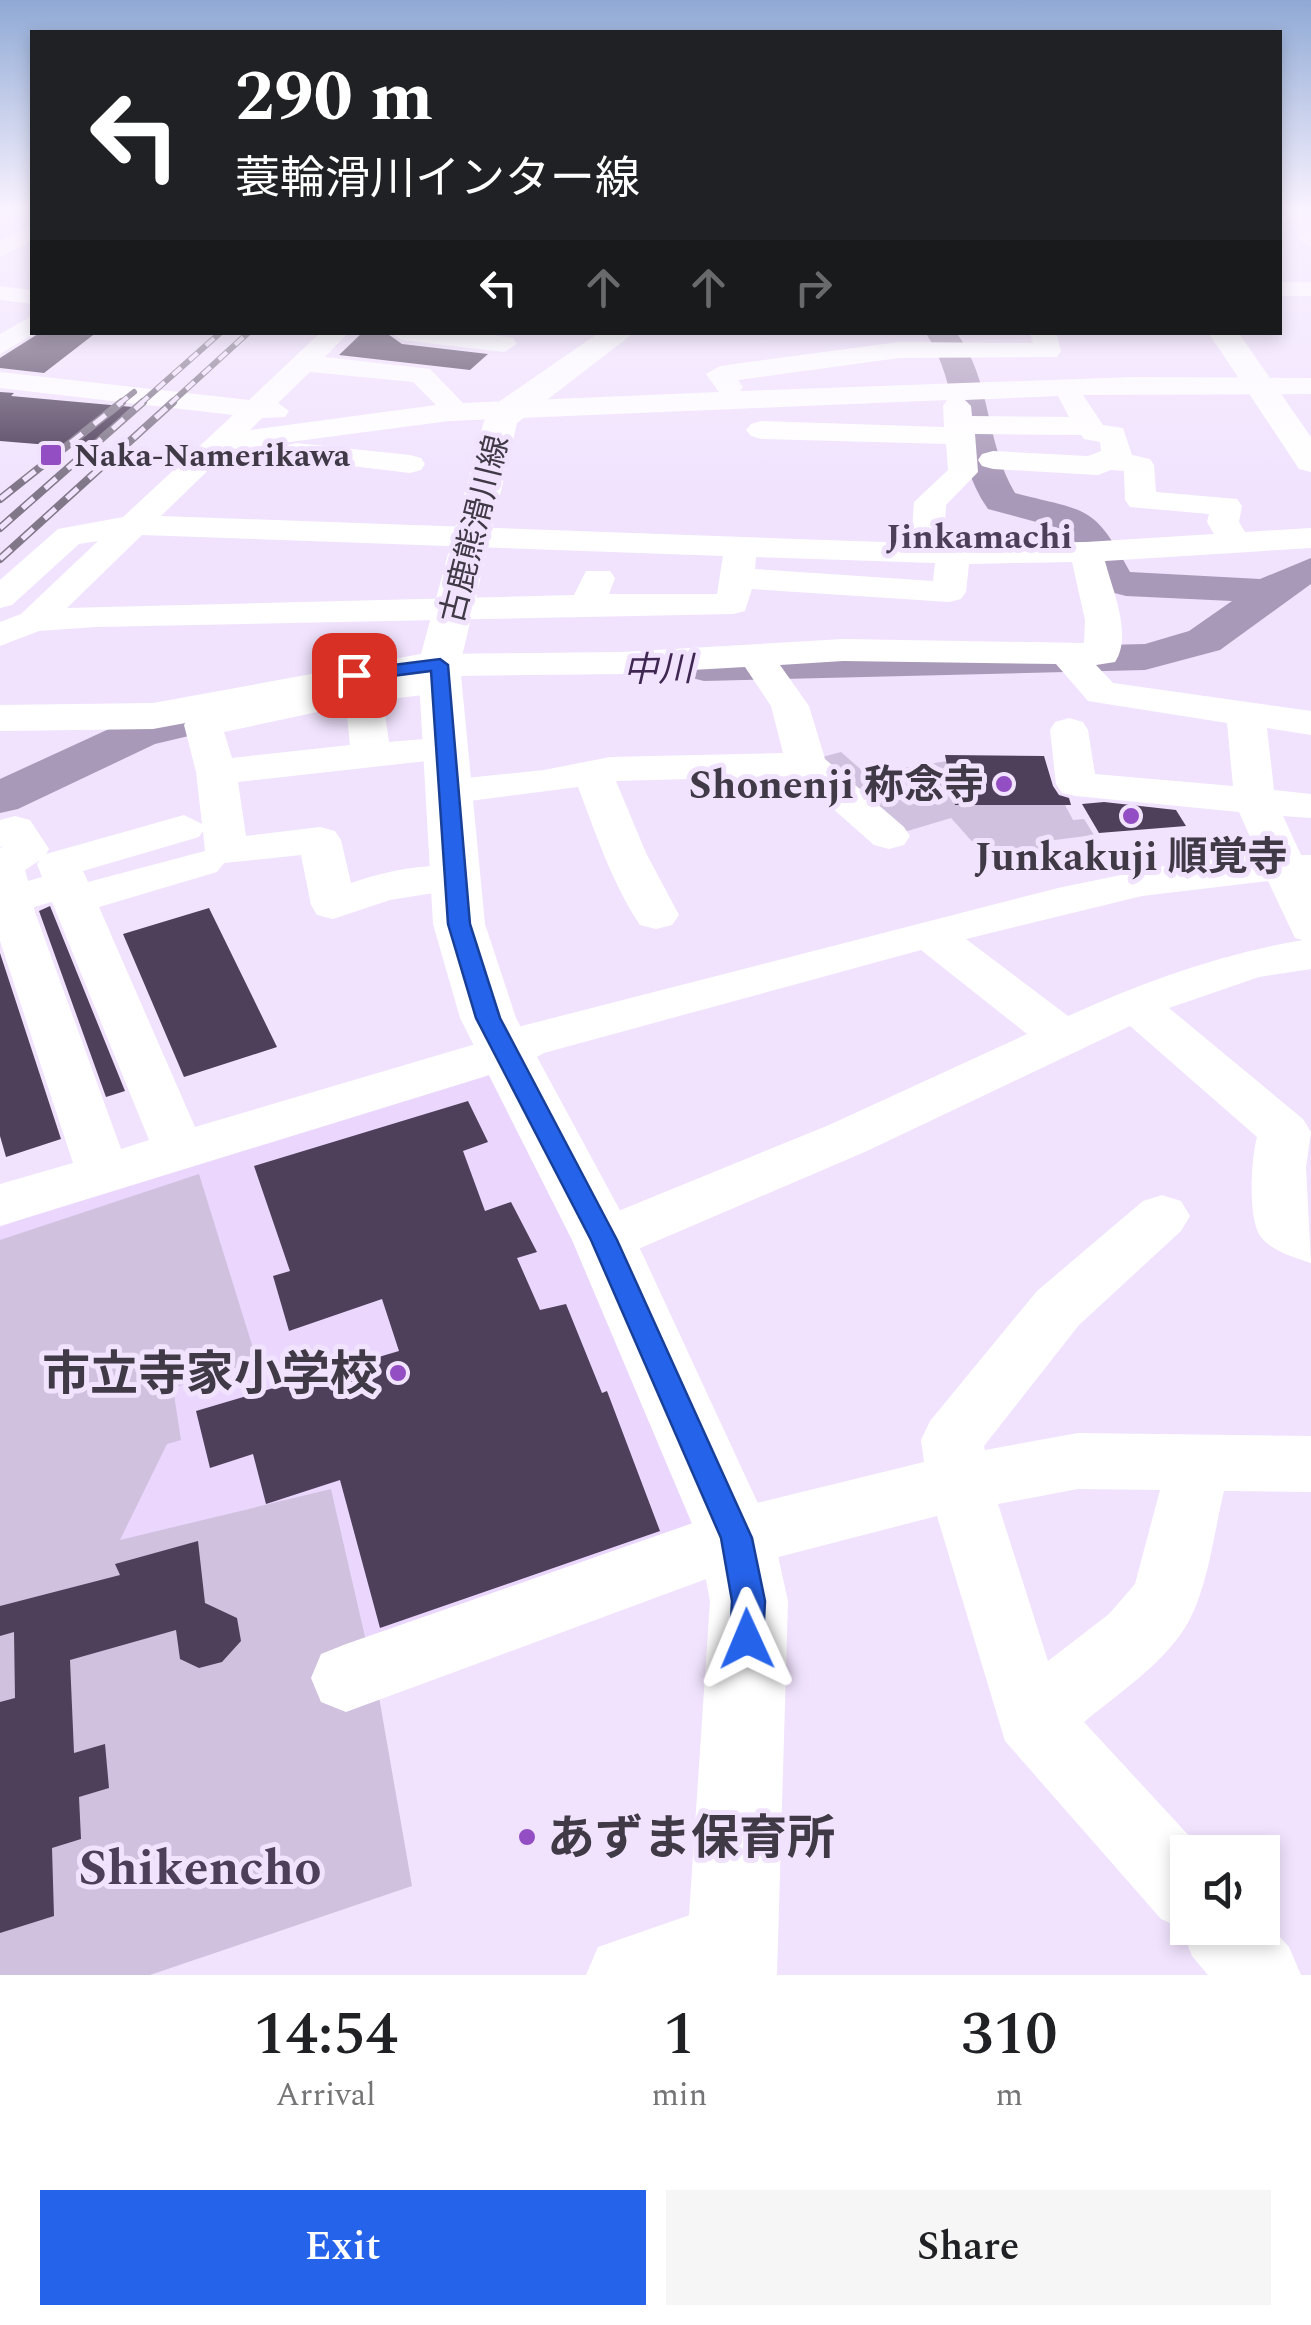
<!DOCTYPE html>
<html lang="en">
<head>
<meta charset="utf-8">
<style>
	:root { --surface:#fff; --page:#f6f6f6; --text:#202124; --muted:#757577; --accent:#2563eb }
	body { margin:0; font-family:Spectral,"Noto Sans JP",serif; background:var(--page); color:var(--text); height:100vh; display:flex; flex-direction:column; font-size:38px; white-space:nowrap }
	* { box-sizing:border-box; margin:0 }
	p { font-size:32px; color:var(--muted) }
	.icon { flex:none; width:55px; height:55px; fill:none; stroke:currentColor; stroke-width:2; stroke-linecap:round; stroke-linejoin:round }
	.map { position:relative; height:1975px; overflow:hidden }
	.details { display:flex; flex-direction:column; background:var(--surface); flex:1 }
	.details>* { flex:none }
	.banner { position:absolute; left:30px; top:30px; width:1252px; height:305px; border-radius:0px; box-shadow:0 5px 15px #0003; background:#202124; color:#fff; overflow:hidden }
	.fabs { position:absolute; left:1170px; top:1835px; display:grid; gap:20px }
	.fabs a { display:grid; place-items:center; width:110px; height:110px; border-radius:0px; background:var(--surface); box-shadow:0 5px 15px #0003; font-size:50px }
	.pin { position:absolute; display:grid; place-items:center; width:85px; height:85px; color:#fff; margin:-42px; border-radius:20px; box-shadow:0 5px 15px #0006 }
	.me { position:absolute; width:110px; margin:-55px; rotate:359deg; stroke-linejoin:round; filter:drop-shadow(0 0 8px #0008) }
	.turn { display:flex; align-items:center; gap:35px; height:210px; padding:0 40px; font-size:45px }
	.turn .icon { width:130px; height:130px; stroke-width:2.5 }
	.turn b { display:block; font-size:70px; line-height:85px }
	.lanes { display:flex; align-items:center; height:95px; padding:0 40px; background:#0003; justify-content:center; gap:50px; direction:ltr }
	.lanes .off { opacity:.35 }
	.eta { display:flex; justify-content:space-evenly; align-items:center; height:170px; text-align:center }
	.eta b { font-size:60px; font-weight:600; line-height:70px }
	.cta { display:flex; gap:20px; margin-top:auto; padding:20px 40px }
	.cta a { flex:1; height:115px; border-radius:0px; background:var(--accent); color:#fff; font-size:40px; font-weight:600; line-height:115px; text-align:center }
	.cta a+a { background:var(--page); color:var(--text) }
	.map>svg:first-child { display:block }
	.built { fill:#ebd6fe }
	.green { fill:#d0c1df }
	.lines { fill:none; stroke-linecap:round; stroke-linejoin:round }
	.river { fill:#a999b8; fill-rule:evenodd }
	.building { fill:#4e3f5a }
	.minor { fill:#fff; fill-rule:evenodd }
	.major { fill:#fff; fill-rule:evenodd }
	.rail-far1-casing { stroke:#807789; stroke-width:6 }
	.rail-casing { stroke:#807789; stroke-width:8 }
	.rail-far1 { stroke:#f1e3fe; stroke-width:4; stroke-dasharray:11; stroke-linecap:butt }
	.rail { stroke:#f1e3fe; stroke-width:5; stroke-dasharray:15; stroke-linecap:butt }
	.route { fill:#2563eb; stroke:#184099; stroke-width:2.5 }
	.poi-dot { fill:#924ec2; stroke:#f1e3fe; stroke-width:4 }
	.labels { text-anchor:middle; stroke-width:10; stroke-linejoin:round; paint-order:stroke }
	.far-poi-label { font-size:32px; font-weight:bold; fill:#403946; stroke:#f1e3fe; text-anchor:start }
	.far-street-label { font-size:32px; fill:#403946; stroke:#f1e3fe }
	.far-neighbourhood-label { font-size:35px; font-weight:bold; fill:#4d3f5a; stroke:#f1e3fe }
	.far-water-label { font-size:35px; font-style:italic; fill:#3f2752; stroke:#f1e3fe }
	.poi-label { font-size:40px; font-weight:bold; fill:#403946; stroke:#f1e3fe; text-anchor:end }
	.near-poi-label { font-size:48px; font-weight:bold; fill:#403946; stroke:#f1e3fe; text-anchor:end }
	.near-neighbourhood-label { font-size:50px; font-weight:bold; fill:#4d3f5a; stroke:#f1e3fe }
</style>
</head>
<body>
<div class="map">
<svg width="1311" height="1975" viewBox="0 0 1311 1975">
	<rect width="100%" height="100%" fill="#f1e3fe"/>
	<path class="built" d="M494,1069L707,1534L369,1653L331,1489L0,1570V1227L215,1153Z"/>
	<path class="green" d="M841,752L866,774L947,761L956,805H1065L1073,820L1084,819L1094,835L1039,842L1044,851L985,856L951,818L894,835L815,759Z
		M199,1174L257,1361L173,1388L181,1440L167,1444L120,1540L331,1489L379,1697L412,1886L150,1975H0V1240Z"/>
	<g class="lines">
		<path class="river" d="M925,332H956C992,380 985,443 1015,493C1087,512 1093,503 1130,572L1260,579L1311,558V584L1220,650L1145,670L704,681L688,677L682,668L688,659L704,655L1145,644L1189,631L1232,601L1126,596L1099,589L1073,539L1062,529L988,509C950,455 962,386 925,332Z
			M253,693L269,697L276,707L269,717L155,744L18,809L0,813V779L122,723Z"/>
	</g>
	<path class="building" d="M41,332H97L44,373L0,368V358Z
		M363,332H385L402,344L488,354L470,370L339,355Z
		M0,392L14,393L11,396L133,407L86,448L0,441Z
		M945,755L1044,756L1053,786L1059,795L1069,798L1071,805H955Z
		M1104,802L1176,810L1186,826L1099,833L1082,804Z
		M50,906L125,1091L106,1097L39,911Z
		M209,908L277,1047L184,1077L123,934Z
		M0,953L61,1139L6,1157L0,1136Z
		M468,1101L488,1142L463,1151L485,1211L511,1202L537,1252L517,1258L540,1310L566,1304L602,1393L607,1391L660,1531L380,1628L340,1480L266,1504L253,1454L210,1468L196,1411L399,1351L382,1299L289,1331L273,1276L290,1271L254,1166Z
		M198,1541L205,1603L237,1618L241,1641L222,1662L199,1668L180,1659L176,1630L70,1660L74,1753L105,1744L109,1788L79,1797L81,1839L52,1848L54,1916L0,1933V1702L15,1698L14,1632L0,1636V1606L120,1575L115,1564Z"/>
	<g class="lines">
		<path class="minor" d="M1294,207L1311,213V247L1300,240L1293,221L1280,214L1282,208Z
			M32,225V241L0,257V241Z
			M1280,282H1311V296H1280Z
			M0,286L32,290V304L0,300Z
			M32,316V332H37L0,354V334Z
			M321,332H349L325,357L430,369L463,403L719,392L706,374L720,366L899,342L1033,343L1030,332H1056L1061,351L1057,357L899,358L738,380L743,387L740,391L1134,377L1311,378V394L1083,395L1103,425L1123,428L1132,455L1150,459L1154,465L1156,492L1237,499L1242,506L1239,522L1245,532L1311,528V548L1105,561C1112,589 1133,635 1115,662L1096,665L1113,683L1311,711V735L1267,728L1274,790L1311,794V818L1283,816L1301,855H1311V969L1259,977L1169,1008L1303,1119L1311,1132L1306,1167L1311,1263C1296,1258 1272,1251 1262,1238C1247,1222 1251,1158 1257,1137L1130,1026L867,1151L624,1255L604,1262L584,1255L576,1240L584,1225L829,1125L1027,1034L921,950L544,1053L522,1065L0,1226V1184L73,1163L0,941V848L4,846L0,847V820L15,816L30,820L49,849L46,854L184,815L202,824L196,772L184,725L189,717L363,680L428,673L421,665L426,657L439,654L621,652L843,639L1084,643L1085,620L1072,562L969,564L966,592L961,599L949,602L752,589L745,611L733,614L95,627L39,631L0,646V622L21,614L98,541L79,544L12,605L0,608V580L58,529L123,517L233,415L0,388V372L249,400ZM310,372L413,382L436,405L250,430L262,418L285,417L289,411L278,403ZM1058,396L1069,417L972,416L971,406L965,400ZM947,400L943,406L944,427L761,421L751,424L746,430L751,436L761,439L946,444L948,470L914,502L911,543L161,516L229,450L449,421ZM975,434L1081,435L1084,439L1100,442L1101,451L1088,456L993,451L982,454L978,460L982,466L993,469L1098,475L1111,470L1124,471L1125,500L1130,507L1209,514L1207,522L1214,534L1086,542L944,544L946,505L978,472ZM142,535L723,556L717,594H609L615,578L610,571H586L574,595L67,608ZM756,557L935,563L933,581L755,569ZM843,661L1056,664L1088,701L1227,723L1233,786L1095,774L1088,730L1083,722L1069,718L1055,722L1050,730L1056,784L1062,793L1076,796L1239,812L1258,855L1184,862L1058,888L510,1029L486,1041L195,1127L99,907L217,872L224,863L301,855L311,905L317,915L333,919L390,900L471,887L477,878L471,869C435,860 385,871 351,883L341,840L335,831L320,827L246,836L238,782L462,757L468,749L462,741L448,737L389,742L383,700L455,691L461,683L456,676L621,674L745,667L771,706L783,753L610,757L544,770L447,780L432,783L426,792L432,801L447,804L578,787C596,834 612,883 640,925L656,929L672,925L679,915L646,853L616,781L796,776L874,845L889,849L904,845L910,836L904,827L825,759L809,706L780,665ZM346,706L350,745L232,758L224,732ZM203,831L205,851L88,882L83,871L199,837ZM40,860L37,864L42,877L28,881L25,870ZM1268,881L1295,938L1303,940C1220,954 1145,981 1068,1016L966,939L1142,896ZM52,902L149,1140L121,1149L35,912L34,907Z
			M389,332H473L513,338L517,344L504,352L402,340Z
			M296,443L410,455L421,458L425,464L421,470L410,473L285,458L281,452L285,446Z
			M1162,1195L1181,1201L1190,1216L1181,1231L1079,1325L984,1446L985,1450L1078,1433L1311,1436V1492L1224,1491C1214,1532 1209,1581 1190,1619C1168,1661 1120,1692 1084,1722L1204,1852H1188V1928H1262V1917L1289,1947L1301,1975H1208L1192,1956L1181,1928L1161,1919L1005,1741L937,1516L736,1568L346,1712L321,1702L311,1678L321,1654L346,1644L736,1508L924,1462L921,1440L930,1421L1037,1291L1143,1201ZM1078,1489L1160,1490L1135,1584L1109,1614L1048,1661L998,1504Z
			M733,1900L761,1912L773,1940L761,1968L744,1975H586L598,1947Z"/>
		<path class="major" d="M1280,207H1311V208L1280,224Z
			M600,332H635L517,423L460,665L485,924L516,1018L636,1240L774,1538L788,1601L777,1975H685L710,1601L698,1538L572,1240L460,1018L433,924L419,680L153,729L0,731V705L153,703L421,654L484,421L500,401Z
			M1208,332H1238L1311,437V472L1299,469Z"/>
		<g class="rail-far1-casing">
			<path id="rail-far1" d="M119,404L134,392
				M140,404L220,333
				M170,404L249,332"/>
		</g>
		<g class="rail-casing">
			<path id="rail" d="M0,499L122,402
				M0,528L143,402
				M0,559L173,402"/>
		</g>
		<use href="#rail-far1" class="rail-far1"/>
		<use href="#rail" class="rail"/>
	</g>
	<linearGradient id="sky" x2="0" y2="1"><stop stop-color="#8fa9d5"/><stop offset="0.43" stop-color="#f9f2ff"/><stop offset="1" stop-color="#f9f2ff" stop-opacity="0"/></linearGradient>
	<rect width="1311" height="484" fill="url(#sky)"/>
	<path class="route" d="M440,659L448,665L470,924L500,1018L617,1240L752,1538L765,1601L763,1639L758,1650L747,1655L735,1650L730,1639L732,1601L721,1538L591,1240L476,1018L448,924L431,671L354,681L345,675L354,670Z"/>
	<g class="poi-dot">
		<rect x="39" y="443" width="24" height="24" rx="5"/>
		<circle cx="1004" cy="784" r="10"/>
		<circle cx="1131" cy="816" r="10"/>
		<circle cx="398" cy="1373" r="10"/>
		<circle cx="527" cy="1837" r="10"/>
	</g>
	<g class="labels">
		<g class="far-poi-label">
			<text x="74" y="466">Naka-Namerikawa</text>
		</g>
		<g class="far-street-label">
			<text transform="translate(474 529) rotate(-76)" y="11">古鹿熊滑川線</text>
		</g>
		<g class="far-neighbourhood-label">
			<text x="979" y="548">Jinkamachi</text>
		</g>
		<g class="far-water-label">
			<text transform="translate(658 669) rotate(-1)" y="12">中川</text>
		</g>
		<g class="poi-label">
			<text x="984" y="798">Shonenji 称念寺</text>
			<text x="1131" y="870" text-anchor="middle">Junkakuji 順覚寺</text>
		</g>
		<g class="near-poi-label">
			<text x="378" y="1390">市立寺家小学校</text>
			<text x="547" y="1854" text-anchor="start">あずま保育所</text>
		</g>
		<g class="near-neighbourhood-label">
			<text x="200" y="1884">Shikencho</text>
		</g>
	</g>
</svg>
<div class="fabs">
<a><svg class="icon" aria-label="sound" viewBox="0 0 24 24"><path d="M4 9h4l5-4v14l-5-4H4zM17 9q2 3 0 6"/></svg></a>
</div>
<div class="pin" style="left:354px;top:675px;background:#d93025"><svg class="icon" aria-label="arrive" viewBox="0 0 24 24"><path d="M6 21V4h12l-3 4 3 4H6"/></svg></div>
<svg class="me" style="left:747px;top:1639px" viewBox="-20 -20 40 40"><path d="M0-17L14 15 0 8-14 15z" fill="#2563eb" stroke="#fff" stroke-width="4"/></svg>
<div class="banner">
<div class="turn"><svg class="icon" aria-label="left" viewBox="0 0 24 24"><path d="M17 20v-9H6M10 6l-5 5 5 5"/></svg><div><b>290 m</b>蓑輪滑川インター線</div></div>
<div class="lanes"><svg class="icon" aria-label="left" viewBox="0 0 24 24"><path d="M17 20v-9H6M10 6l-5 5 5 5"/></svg><svg class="icon off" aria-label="ahead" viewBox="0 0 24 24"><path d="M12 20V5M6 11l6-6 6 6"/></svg><svg class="icon off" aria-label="ahead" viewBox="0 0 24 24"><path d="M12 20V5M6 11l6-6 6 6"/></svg><svg class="icon off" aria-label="right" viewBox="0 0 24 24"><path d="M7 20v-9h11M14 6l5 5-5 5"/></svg></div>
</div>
</div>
<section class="details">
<div class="eta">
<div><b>14:54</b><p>Arrival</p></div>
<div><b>1</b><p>min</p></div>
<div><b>310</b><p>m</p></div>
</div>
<div class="cta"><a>Exit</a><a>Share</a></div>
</section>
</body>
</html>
